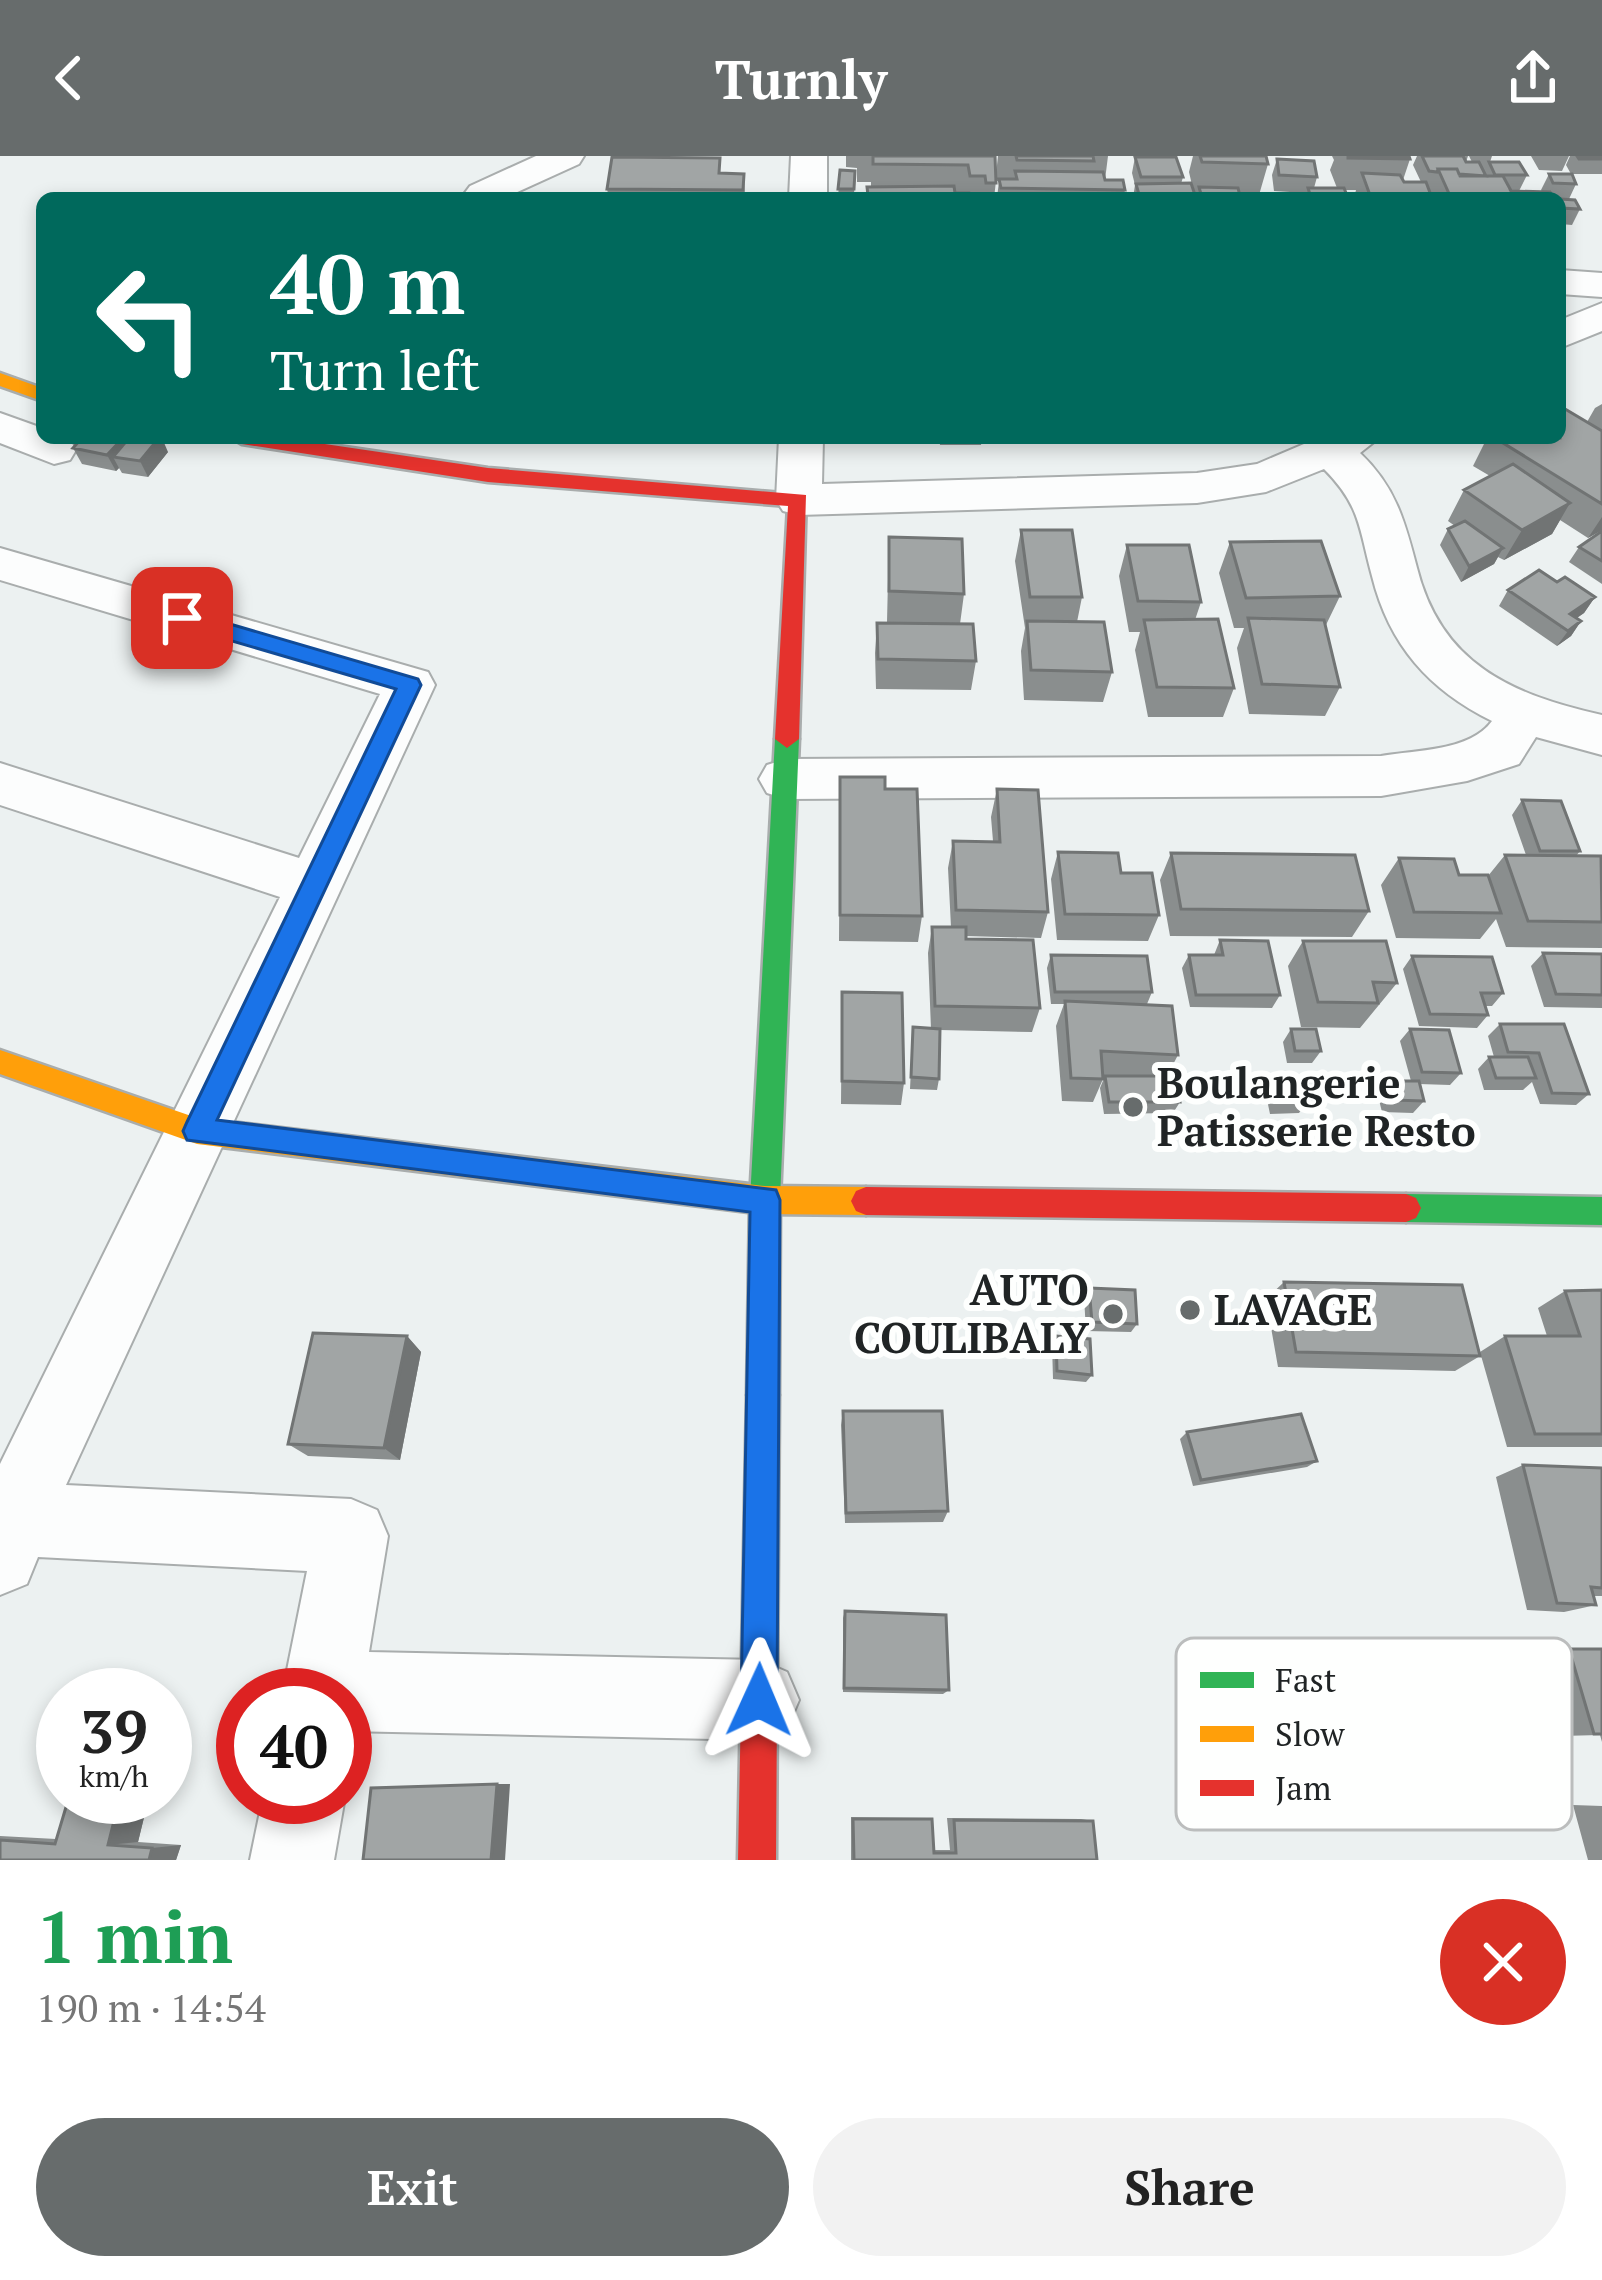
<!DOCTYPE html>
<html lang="en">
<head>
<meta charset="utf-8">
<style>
	:root { --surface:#fff; --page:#f2f2f2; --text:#222; --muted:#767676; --accent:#676c6c }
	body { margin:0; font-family:"PT Serif",serif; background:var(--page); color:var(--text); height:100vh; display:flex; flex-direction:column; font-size:45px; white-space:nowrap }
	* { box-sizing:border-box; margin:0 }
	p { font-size:39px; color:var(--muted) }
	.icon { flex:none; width:66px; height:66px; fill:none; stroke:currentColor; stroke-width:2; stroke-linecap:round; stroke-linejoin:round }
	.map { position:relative; height:1704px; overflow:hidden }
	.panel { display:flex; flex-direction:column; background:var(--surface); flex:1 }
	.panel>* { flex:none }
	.hud { position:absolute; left:36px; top:36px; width:1530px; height:252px; border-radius:18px; box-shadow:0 6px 18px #0003; background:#00695c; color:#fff; overflow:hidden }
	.speed { position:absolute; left:36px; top:1512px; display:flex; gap:24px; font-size:60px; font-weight:700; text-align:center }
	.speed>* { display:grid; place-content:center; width:156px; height:156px; border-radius:50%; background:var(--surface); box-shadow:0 6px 18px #0003; line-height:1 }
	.speed small { font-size:30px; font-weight:400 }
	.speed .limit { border:18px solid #d22; background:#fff; color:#111 }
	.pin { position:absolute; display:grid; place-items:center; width:102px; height:102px; color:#fff; margin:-51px; border-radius:24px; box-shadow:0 6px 18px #0006 }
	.me { position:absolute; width:132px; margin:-66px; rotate:1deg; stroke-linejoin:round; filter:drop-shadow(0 0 9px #0008) }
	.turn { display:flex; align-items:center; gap:42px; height:252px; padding:0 36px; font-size:54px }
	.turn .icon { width:156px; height:156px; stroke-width:2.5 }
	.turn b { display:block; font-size:84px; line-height:102px }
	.round { display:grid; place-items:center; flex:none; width:126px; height:126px; border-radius:63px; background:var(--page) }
	.overview { display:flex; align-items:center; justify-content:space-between; height:204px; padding:0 36px }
	h1 { font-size:72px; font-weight:700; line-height:90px; color:#1e9e55 }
	.action { display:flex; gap:24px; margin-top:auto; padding:24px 36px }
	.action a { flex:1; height:138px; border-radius:72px; background:var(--accent); color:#fff; font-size:48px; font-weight:700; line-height:138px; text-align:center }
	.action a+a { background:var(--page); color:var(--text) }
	header { display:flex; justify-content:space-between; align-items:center; height:156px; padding:0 36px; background:var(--accent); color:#fff; font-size:54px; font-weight:700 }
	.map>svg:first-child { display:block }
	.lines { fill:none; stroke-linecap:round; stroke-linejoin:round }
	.street-casing { stroke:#a9adad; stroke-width:4 }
	.fast-casing { stroke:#a9adad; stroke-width:5 }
	.slow-casing { stroke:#a9adad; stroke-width:5 }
	.jam-casing { stroke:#a9adad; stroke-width:5 }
	.street { fill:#fcfdfd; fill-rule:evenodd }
	.fast { fill:#30b455; fill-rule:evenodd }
	.slow { fill:#ff9f0a; fill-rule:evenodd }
	.jam { fill:#e5322d; fill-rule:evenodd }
	.wall { fill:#8a8e8e }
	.shaded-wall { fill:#717474 }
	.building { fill:#a1a5a5; stroke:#717474; stroke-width:3 }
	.route { fill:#1a73e8; stroke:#114b97; stroke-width:3 }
	.poi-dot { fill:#676c6c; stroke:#fefffe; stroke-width:4.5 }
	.labels { text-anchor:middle; stroke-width:12; stroke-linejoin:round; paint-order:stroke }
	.poi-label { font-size:42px; font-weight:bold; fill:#202425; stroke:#fefffe; text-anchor:start }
	.key { fill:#fefffe; stroke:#bbbdbd; stroke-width:3 }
	.key-label { font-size:33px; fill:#202425 }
</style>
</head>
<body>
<header><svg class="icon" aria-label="back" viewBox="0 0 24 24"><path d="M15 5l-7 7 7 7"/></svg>Turnly<svg class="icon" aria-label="share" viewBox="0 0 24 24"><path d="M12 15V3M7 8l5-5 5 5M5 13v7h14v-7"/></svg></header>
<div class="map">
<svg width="1602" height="1704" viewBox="0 0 1602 1704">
	<rect width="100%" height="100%" fill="#ecf1f1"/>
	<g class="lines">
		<g class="street-casing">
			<path id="street" d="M536,0H584L579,8L504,42H467L464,38L470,30Z
				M791,0H827V42H789Z
				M1560,114L1602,117V141L1560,138Z
				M1602,147V175L1560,192V164Z
				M0,257L42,272V282L70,284L76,294L70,304L54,308L0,287Z
				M779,282H823L822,328L1197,317L1257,308L1318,282H1379L1360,297C1396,331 1405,366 1417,412C1441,508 1512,539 1602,559V599L1536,581L1519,608L1467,625L1381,640L786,643L767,637L759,623L767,609L786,603L1381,600C1416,594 1471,595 1492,565C1429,534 1389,489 1372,420C1359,373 1361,350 1324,313L1266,336L1197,347L799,359L783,355L776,344Z
				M0,392L428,516L435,529L66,1329L351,1343L377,1354L388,1380L369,1496L759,1504L787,1516L799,1544L787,1572L759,1584L345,1575V1539H282L307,1415L38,1401L27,1428L0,1439V1308L280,741L0,649V607L299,702L380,538L0,424Z
				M263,1641H345L334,1704H250Z"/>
		</g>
		<g class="fast-casing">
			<path id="fast" d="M787,574L799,583L780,1044L779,1239L774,1250L763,1255L752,1250L747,1239L750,1044L775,583Z
				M1406,1038L1602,1041V1069L1406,1066L1396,1062L1391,1052L1396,1042Z"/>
		</g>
		<g class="slow-casing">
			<path id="slow" d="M0,217L42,232V245L0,230Z
				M0,894L197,962L765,1030L866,1031L876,1035L881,1045L876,1055L866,1059L765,1058L197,988L0,918Z"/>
		</g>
		<g class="jam-casing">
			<path id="jam" d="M232,282H284L488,312L806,339L799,583L787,592L775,583L788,350L488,326L242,288Z
				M866,1031L1406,1038L1416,1042L1421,1052L1416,1062L1406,1066L866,1059L856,1055L851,1045L856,1035Z
				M763,1223L774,1228L779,1239L776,1704H738L747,1239L752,1228Z"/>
		</g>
		<use href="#street" class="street"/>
		<use href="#fast" class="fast"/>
		<use href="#slow" class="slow"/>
		<use href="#jam" class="jam"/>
	</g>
	<path class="wall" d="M846,0H995L996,18L998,0H1108L1105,24L1125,34L1123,42H997L999,25H996L994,42H838L840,14L855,15L854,39H866L867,31H871V26H857V12L846,11Z
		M1193,0H1266L1268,8L1259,39L1240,38L1260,42H1133L1135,29L1132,17L1135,1L1183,21L1181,28L1192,29L1189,16Z
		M1332,0H1409L1410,3L1403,24L1404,26H1421L1413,9L1417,0H1468L1466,6H1472L1469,0H1492L1490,6L1527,19L1519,35L1542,36L1541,34L1549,18H1571L1566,9L1570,0H1602V18H1572L1576,28L1569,43L1580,53L1572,69L1560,68V42H1354L1356,34H1345L1348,42H1305L1306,37L1274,35L1272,19L1277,3L1317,21L1314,32H1337L1330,14L1334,4Z
		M1531,0H1569L1562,15L1539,14Z
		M721,17L744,18L745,42H609L607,33Z
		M1602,248V374L1588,382L1560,364L1552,378L1504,404L1498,401L1494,408L1461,426L1440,389L1448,373L1455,370L1448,365L1464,334L1490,320L1473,310L1487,282H1560L1587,266L1595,252Z
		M125,282L127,285L168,296L148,321L122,317L119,312L116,315L82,308L73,292Z
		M939,282H982L981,289H940Z
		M1021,374L1082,441L1077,466L1112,516L1103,546L1024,544L1021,495L1025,472L1015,405Z
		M1602,375V428L1569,406L1579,391Z
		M889,381L964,438L960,468L887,466Z
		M1230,386L1340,440L1325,471L1340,531L1325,560L1249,558L1237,492L1244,472H1234L1219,417Z
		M1127,389L1201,446L1195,464L1234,532L1223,561H1148L1135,494L1140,476H1129L1119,420Z
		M1557,426L1595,441L1584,457L1577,462L1581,465L1571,480L1557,490L1499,450L1508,434Z
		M877,467L976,505L971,534L876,533L875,497Z
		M840,621L885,633L922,760L918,786L839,785Z
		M997,633L1048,756L1041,782L966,780V783L1040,852L1032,876L940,874L939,923L937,934L910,933L913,871L931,873L928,797L932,771H951L948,712L953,685H993L991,661Z
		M1522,644L1580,695L1576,700L1602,703V792L1506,791L1496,763L1480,783L1396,782L1381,729L1399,702L1459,719L1488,720L1505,699H1526L1512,659Z
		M1058,696L1121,717L1159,759L1148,785L1057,784L1051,723Z
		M1171,697L1369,755L1352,781L1170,780L1160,724Z
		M1220,784L1280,839L1272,852L1190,851L1182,812L1189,799H1214Z
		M1303,785L1397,827L1360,872L1301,871L1288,810Z
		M1543,797L1602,798V852L1544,851L1531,810Z
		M1051,799L1152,836L1147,848L1178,899L1167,920L1180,946L1173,957L1104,958L1100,932L1105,920H1126L1103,919V923L1093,946L1062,945L1056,870L1064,848H1051L1047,812Z
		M1412,800L1503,837L1492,850H1485L1488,859L1477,872L1419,870L1403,813Z
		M842,836L904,927L901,949L841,948Z
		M1500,868H1564L1589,938L1576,949L1540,948L1532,926L1523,934H1484L1478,913L1489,901H1494L1488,880Z
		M1291,873L1321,895L1312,907H1287L1283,886Z
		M1410,873L1461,917L1450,929L1419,928L1424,945L1413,957L1382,956L1377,936L1387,925H1411L1400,885Z
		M1273,922L1307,946L1299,957L1270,958L1265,934Z
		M1284,1126L1480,1200L1455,1215L1278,1211L1266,1143Z
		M1089,1132L1137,1168L1131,1176L1086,1175L1084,1141Z
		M1602,1134V1291H1507L1480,1196L1505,1180H1547L1538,1152L1565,1135Z
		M407,1180L421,1196L400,1304L308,1300L288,1288Z
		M1056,1180L1092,1219L1086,1226L1053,1223L1052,1188Z
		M843,1255L948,1355L943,1366L845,1367L841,1269Z
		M1187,1276L1317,1305L1307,1311L1193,1330L1180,1283Z
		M1523,1309L1602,1312V1440H1593L1596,1449L1564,1456L1527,1454L1496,1321Z
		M845,1455L949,1534L943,1538L843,1536V1462Z
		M1569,1493H1602V1586L1600,1579L1561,1580L1538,1499Z
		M69,1641H149L138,1686L181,1689L176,1704H0V1680L56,1683Z
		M1573,1649L1602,1650V1704H1588Z
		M851,1661L927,1662L932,1663L934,1694H950L947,1662L1081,1663L1093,1665L1097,1704H851Z"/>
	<path class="shaded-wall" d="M123,282H125L133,296L113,301L119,312L116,315L107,299Z
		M159,282H162L168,296L148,321L140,305Z
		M1570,347L1552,378L1504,404L1522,374Z
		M1602,361V374L1588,382Z
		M1503,392L1494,408L1461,426L1469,410Z
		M1595,441L1584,457L1560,473L1570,458Z
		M1581,465L1571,480L1557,490L1568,475Z
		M407,1180L421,1196L400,1304L384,1292Z
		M497,1628H510L505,1704H491Z
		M120,1641H149L138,1686L108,1689Z
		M181,1689L176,1704H149L152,1692Z"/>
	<path class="building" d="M873,0H995L996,27H986L985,20H970L968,9L873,8Z
		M1016,0H1093L1094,5L1017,4Z
		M1200,0H1266L1268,8L1202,6Z
		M1348,0H1409L1410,3L1348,2Z
		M1422,0H1463L1466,6H1479L1486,20L1459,18L1457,13H1438L1437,16L1429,15Z
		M1577,0H1602V3H1579Z
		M612,1L720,2L719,17L744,18L743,34L607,33Z
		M1135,1H1176L1183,21H1141Z
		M1277,3L1314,5L1317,21L1279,19Z
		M1489,6H1519L1527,19H1495Z
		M1438,13H1457L1460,20H1503L1515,42H1451Z
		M840,14L855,15L854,33H838Z
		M1015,15L1103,16L1105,24H1123L1125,34L1001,32L999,23H1017Z
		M1362,17L1400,19L1404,26H1426L1432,42H1371Z
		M1549,18H1572L1576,28L1553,27Z
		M1191,27L1196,42H1140L1136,28Z
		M954,30L955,37H969L970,42H852L851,39H868L867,31Z
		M1199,31L1238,32L1240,40H1260V42H1202Z
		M1308,32H1344L1348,42H1311Z
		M1511,35L1550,36L1553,42H1515Z
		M1560,43L1575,44L1580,53L1560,52Z
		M1560,250L1602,275V348L1495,282H1560Z
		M82,282H123L107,299L73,292Z
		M129,282H159L140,305L113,301Z
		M1513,308L1570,347L1522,374L1464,334Z
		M1465,365L1503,392L1469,410L1448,373Z
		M1021,374H1072L1082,441H1030Z
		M1602,375V405L1579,391Z
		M889,381L962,383L964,438L889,435Z
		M1321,385L1340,440L1246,442L1230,386Z
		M1127,389H1189L1201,446L1138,445Z
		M1539,414L1557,426L1565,421L1595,441L1570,458L1581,465L1568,475L1508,434Z
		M1248,462L1324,464L1340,531L1262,528Z
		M1218,463L1234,532L1157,531L1144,464Z
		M1027,465L1104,466L1112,516L1031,514Z
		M877,467L973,468L976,505L878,503Z
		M840,621H885V633H917L922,760L840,759Z
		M997,633L1038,634L1048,756L956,754L953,685L1000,686Z
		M1522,644L1561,645L1580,695H1540Z
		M1058,696L1118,697L1121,717H1152L1159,759L1065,758Z
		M1171,697L1355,699L1369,755L1181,753Z
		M1505,699L1601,700L1602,766L1528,765Z
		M1399,702L1454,703L1459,719H1488L1501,757L1414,756Z
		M932,771H966V783L1033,784L1040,852L935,850Z
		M1220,784L1268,785L1280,839H1196L1189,799H1223Z
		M1303,785H1386L1397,827L1373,826L1378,847L1318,846Z
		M1543,797L1602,798V839L1556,838Z
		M1051,799L1147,800L1152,836H1055Z
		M1412,800L1492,801L1503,837H1481L1488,859L1430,858Z
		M842,836L902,837L904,927L842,925Z
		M1065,845L1172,850L1178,899L1101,895L1103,923L1071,922Z
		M1500,868H1564L1589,938L1552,937L1539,897L1508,896Z
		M913,871L940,873L939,923L911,921Z
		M1291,873H1316L1321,895H1295Z
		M1410,873L1449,874L1461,917L1422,916Z
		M1489,901H1528L1536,922H1496Z
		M1105,920H1175L1180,946H1109Z
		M1273,922L1302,923L1307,946H1278Z
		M1387,925H1419L1424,945L1392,944Z
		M1284,1126L1462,1129L1480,1200L1296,1196Z
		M1089,1132L1135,1134L1137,1168L1092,1166Z
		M1602,1134V1278H1535L1505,1180H1580L1565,1135Z
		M313,1177L407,1180L384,1292L288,1288Z
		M1056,1180L1090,1183L1092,1219L1057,1215Z
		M843,1255H942L948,1355L846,1357Z
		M1301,1258L1317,1305L1201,1324L1187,1276Z
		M1523,1309L1602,1312V1432L1591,1431L1596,1449L1557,1447Z
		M845,1455L946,1459L949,1534L844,1532Z
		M1569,1493H1602V1578H1594Z
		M497,1628L491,1704H363L371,1632Z
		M69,1641H120L108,1689L152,1692L149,1704H0V1684L55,1688Z
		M853,1663H932L934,1697H956L954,1664L1093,1665L1097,1704H854Z"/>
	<path class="route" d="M182,454L418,523L421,529L217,964L776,1034L780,1044L777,1544L771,1557L759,1562L746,1557L741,1544L750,1056L187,984L183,975L187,966L396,533L174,468L171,462Z"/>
	<g class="poi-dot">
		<circle cx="1133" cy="951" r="12"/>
		<circle cx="1190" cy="1154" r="12"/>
		<circle cx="1113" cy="1158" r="12"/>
	</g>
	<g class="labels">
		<g class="poi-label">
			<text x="1157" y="942">Boulangerie<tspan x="1157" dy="48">Patisserie Resto</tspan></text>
			<text x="1089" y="1149" text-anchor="end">AUTO<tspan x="1089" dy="48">COULIBALY</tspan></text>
			<text x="1214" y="1169">LAVAGE</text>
		</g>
	</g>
	<rect x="1176" y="1482" width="396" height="192" rx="18" class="key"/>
	<rect x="1200" y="1516" width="54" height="16" fill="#30b455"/>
	<rect x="1200" y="1570" width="54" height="16" fill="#ff9f0a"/>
	<rect x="1200" y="1624" width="54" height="16" fill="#e5322d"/>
	<g class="key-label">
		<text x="1275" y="1536">Fast</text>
		<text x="1275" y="1590">Slow</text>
		<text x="1275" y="1644">Jam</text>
	</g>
</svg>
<div class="speed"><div>39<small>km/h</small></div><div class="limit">40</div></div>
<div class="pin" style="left:182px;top:462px;background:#d93025"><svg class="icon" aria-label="arrive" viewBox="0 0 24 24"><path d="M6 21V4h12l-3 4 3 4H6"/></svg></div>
<svg class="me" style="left:759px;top:1544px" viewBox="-20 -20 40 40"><path d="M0-17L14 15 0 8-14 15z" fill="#1a73e8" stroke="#fff" stroke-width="4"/></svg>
<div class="hud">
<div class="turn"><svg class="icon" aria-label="left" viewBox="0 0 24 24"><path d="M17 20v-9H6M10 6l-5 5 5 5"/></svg><div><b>40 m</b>Turn left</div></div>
</div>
</div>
<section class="panel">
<div class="overview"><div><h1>1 min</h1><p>190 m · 14:54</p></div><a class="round" style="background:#d93025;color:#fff"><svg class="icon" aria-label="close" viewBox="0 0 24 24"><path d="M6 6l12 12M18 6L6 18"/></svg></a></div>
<div class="action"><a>Exit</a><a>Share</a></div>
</section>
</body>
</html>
